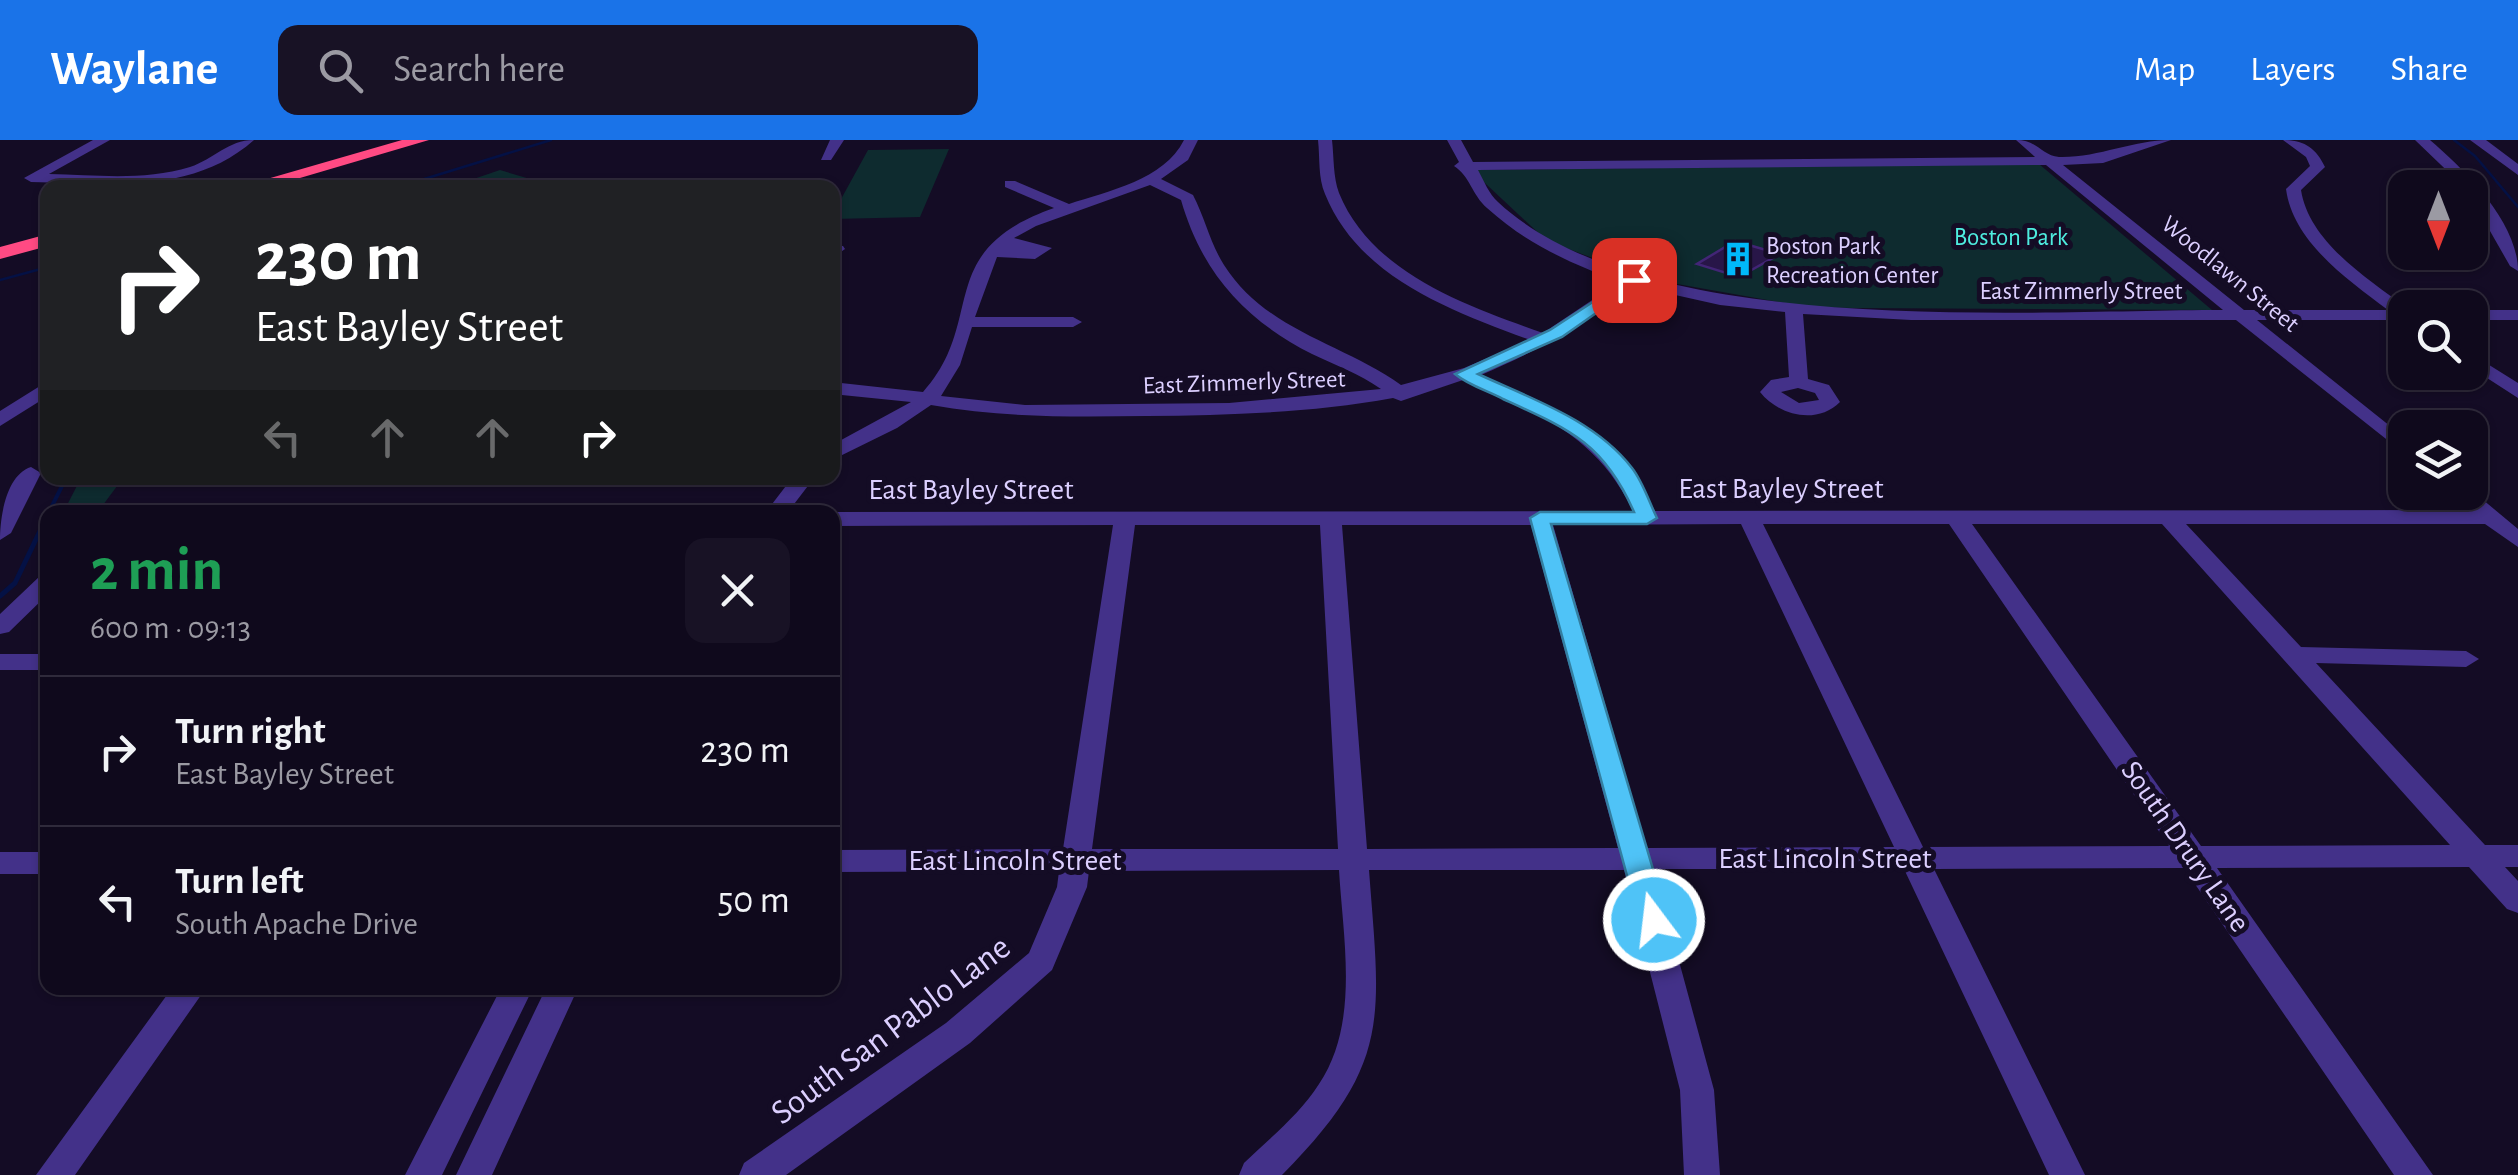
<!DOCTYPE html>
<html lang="en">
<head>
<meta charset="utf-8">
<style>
	:root { --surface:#0f091c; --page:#181225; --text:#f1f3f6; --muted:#9b9aa3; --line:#2f2a3b; --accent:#1a73e8 }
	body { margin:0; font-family:"Alegreya Sans",sans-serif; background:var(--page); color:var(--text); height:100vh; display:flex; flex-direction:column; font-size:38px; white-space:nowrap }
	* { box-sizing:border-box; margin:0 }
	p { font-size:32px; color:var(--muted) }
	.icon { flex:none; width:55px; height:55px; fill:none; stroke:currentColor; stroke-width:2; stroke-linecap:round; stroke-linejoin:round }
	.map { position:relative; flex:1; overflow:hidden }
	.details { position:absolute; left:40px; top:365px; width:800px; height:490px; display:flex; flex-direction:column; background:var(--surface); border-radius:20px; box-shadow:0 2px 8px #0004,0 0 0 2px var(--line) }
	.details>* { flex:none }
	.top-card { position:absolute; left:40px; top:40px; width:800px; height:305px; border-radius:20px; box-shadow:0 2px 8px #0004,0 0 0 2px var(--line); background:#202124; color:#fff; overflow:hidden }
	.needle { width:65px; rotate:180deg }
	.buttons { position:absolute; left:2388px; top:30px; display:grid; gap:20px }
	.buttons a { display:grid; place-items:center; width:100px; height:100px; border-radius:20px; background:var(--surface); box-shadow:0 2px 8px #0004,0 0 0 2px var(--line); font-size:50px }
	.pin { position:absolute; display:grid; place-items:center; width:85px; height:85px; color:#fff; margin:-42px; border-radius:20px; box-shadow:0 5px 15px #0006 }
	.me { position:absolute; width:110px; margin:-55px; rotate:345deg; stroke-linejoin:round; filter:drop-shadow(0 0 8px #0008) }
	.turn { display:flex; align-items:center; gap:35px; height:210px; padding:0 50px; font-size:45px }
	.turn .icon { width:130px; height:130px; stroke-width:2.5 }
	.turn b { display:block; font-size:70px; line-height:85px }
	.lanes { display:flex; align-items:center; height:95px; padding:0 50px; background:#0003; justify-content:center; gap:50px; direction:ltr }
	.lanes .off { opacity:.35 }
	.round { display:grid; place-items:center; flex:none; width:105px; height:105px; border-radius:20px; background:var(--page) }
	.head { display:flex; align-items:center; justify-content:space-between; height:170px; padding:0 50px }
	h1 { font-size:60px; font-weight:700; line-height:75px; color:#1e9e55 }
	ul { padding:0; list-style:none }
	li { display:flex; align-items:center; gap:30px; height:150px; padding:0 50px; border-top:2px solid var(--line) }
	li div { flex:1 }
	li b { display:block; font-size:38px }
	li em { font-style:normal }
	header { display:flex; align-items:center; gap:60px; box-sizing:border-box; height:140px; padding:0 50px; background:var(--accent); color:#fff }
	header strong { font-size:48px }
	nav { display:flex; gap:55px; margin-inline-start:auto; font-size:35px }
	.search { width:700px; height:90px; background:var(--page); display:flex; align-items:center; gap:25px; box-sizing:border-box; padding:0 35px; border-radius:20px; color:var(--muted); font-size:38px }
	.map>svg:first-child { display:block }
	.green { fill:#0e2b2f }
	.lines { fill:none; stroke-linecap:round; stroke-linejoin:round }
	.stream-far2 { stroke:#041145; stroke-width:2.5 }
	.stream-far1 { stroke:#041145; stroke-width:4 }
	.stream { stroke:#041145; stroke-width:5 }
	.building { fill:#281648; stroke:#422576; stroke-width:2.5 }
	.minor { fill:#433189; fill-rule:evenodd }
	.highway { fill:#ff4a83; fill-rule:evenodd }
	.route { fill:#4fc3f7; stroke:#337fa1; stroke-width:2.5 }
	.labels { text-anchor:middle; stroke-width:10; stroke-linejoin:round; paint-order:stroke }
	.far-park-label { font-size:25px; fill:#4eecdf; stroke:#140c25 }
	.far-poi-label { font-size:25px; fill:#dccfff; stroke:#140c25; text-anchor:start }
	.far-street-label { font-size:25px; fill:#dccfff; stroke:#140c25 }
	.street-label { font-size:30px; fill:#dccfff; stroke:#140c25 }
	.near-street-label { font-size:35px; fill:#dccfff; stroke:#140c25 }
</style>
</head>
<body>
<header>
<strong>Waylane</strong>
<div class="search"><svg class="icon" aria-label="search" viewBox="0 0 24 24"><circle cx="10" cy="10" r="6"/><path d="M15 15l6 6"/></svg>Search here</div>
<nav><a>Map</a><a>Layers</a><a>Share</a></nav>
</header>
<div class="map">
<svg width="2518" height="1035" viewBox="0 0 2518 1035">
	<rect width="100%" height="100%" fill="#140c25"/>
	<path class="green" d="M949,9L920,77L833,79V61H840L868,10Z
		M2039,24L2212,170L1852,168L1807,167L1649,139L1547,101L1471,30Z
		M500,30L540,42H665L659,48L450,47Z
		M81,338H123L100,369L64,371Z"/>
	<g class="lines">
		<path class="stream-far2" d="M2454,0L2475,16L2518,67
			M395,48L551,0
			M0,140L48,127"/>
		<path class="stream-far1" d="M49,372L66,338
			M39,394L48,376"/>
		<path class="stream" d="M0,456L15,443L40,391"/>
	</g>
	<path class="building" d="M1735,101L1780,114L1739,137L1697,124Z"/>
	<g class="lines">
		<path class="minor" d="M93,0H110L49,34C96,35 144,41 190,27C214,19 228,0 254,0C192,55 108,44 31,42L24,38Z
			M830,0H844L831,20H821Z
			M1184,0H1198L1188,20L1161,39L1193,55C1205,78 1210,103 1224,125C1266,191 1342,203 1401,245L1464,228L1530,200C1452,171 1359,138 1325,54C1318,38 1320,18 1318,0H1332C1334,17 1333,37 1339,53C1372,134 1468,166 1543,193L1619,142C1569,122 1528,105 1487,68C1472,55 1470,36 1454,26L1459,22L1447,0H1461L1473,22L2035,17L2016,0C2038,0 2042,16 2059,17C2098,18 2132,0 2171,0L2103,23L2063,25L2244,170H2388C2348,140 2293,102 2286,49L2310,26L2306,17L2283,0C2304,0 2316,8 2325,27L2301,50C2309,102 2368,139 2407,168L2405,180H2257L2405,298V314L2236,180H1911L1803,174L1808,239L1829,245L1840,262C1817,285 1779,276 1760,252L1771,240L1789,237L1785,172L1720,165L1635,146C1586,183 1538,211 1481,235C1560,269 1614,291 1655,371L2469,370L2450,352L2470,349L2518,389V407L2485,384H2186L2301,507L2466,511L2479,519L2466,527L2316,523L2485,705H2518V727H2505L2518,741V773L2507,769L2469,727L2217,728L2433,1035H2394L2184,728L1934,729L2085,1035H2049L1904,729H1654L1714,950L1720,1035H1684L1680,950L1624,730H1369C1380,878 1393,923 1282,1035H1239L1244,1023C1270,998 1300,974 1319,944C1360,883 1343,799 1339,730L1089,731L1087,747L1052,830L970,903L786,1035H739L744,1023L946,883L1029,813L1057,747L1059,731L832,732V710L1063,709L1113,385L832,386V372L1633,371C1596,294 1537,273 1463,240L1401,261L1393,258C1311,273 1230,275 1147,276C1074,277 1003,278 931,265L897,288L832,320V305L911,262L832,254V242L923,252C988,180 931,111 1054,68L1005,47V41H1015L1069,64C1108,51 1164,40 1184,0ZM2046,25L2223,170C2027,170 1646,200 1498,62C1489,54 1484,41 1478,30ZM1150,45L1181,60C1202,133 1245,180 1312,214C1335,225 1360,234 1381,249L1229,263L1025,265L941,256L960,225L972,187H1073L1082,182L1073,177H975L997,117L1035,119L1052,108L1014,98L1036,86ZM1798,248L1815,253L1819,260L1799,263L1781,252ZM1741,384L1894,707L1647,708L1553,385ZM1763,384H1949L2169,706L1923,707ZM1972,384H2162L2450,705L2201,706ZM1135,385H1320L1338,709H1092ZM1342,385H1531L1618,708L1367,709Z
			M2415,0H2430C2465,30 2518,82 2518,131L2510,126L2470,56V48H2465Z
			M2470,0H2486L2518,24V35Z
			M832,105L843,106L845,109L832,118Z
			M2470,170H2518V180H2470Z
			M2470,213L2518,243V258L2470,227Z
			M48,241V256L0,286V271Z
			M31,327L41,333L11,393L0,400C0,377 6,335 31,327Z
			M792,338H814L788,372H766Z
			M91,363L99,365L100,372H78Z
			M48,434V454L9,492L0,494V474L40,436Z
			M0,514H48V530H0Z
			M0,712H48V734H0Z
			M172,848H206L75,1035H36Z
			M501,848H533L442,1035H405Z
			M546,848H578L492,1035H456Z"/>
		<path class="highway" d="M402,0H429L266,48H236Z
			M48,94V106L0,119V107Z"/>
	</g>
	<path class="route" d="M1634,135L1641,140L1639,143L1562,197L1478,234C1532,259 1595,280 1632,328C1643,342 1649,362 1657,378L1647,384H1551L1668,780L1663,788H1644L1639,780L1530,378L1540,372H1634C1604,303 1569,289 1503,259C1488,251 1468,245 1455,234L1550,190Z"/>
	<defs>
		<g id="building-bare" transform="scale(2.7)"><path d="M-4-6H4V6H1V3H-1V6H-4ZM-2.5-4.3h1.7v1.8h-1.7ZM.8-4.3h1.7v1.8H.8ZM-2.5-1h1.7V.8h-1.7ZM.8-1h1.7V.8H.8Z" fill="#00b8fa" stroke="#140c25" stroke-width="2.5" paint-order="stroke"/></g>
	</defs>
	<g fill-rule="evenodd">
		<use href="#building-bare" x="1738" y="119"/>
	</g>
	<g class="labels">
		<g class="far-park-label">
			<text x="2011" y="105">Boston Park</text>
		</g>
		<g class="far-poi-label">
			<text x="1766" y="114">Boston Park<tspan x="1766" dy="29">Recreation Center</tspan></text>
		</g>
		<g class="far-street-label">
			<text transform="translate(2231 133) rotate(39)" y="9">Woodlawn Street</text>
			<text x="2081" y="159">East Zimmerly Street</text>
			<text transform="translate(1244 241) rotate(-2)" y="9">East Zimmerly Street</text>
		</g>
		<g class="street-label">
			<text x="1781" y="358">East Bayley Street</text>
			<text x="971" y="359">East Bayley Street</text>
			<text transform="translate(2186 706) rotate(55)" y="10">South Drury Lane</text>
			<text x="1825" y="728">East Lincoln Street</text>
			<text x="1015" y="730">East Lincoln Street</text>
		</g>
		<g class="near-street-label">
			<text transform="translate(890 889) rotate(-37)" y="12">South San Pablo Lane</text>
		</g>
	</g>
</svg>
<div class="buttons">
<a><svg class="needle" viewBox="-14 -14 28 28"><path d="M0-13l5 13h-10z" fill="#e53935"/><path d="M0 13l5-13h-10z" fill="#9b9aa3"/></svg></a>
<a><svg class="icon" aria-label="search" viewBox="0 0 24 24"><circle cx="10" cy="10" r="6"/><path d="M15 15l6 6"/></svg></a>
<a><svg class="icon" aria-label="layers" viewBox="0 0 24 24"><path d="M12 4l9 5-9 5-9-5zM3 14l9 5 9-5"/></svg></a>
</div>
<div class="pin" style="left:1634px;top:140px;background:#d93025"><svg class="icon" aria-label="arrive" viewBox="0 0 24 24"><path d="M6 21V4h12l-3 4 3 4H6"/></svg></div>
<svg class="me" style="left:1654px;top:780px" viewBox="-20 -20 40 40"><circle r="17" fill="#4fc3f7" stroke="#fff" stroke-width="3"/><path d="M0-11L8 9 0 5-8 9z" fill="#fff"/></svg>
<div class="top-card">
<div class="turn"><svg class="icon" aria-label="right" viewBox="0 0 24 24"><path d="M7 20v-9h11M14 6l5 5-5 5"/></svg><div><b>230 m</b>East Bayley Street</div></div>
<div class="lanes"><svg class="icon off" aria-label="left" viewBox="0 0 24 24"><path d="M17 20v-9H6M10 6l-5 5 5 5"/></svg><svg class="icon off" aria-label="ahead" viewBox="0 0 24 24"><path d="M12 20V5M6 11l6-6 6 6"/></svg><svg class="icon off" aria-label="ahead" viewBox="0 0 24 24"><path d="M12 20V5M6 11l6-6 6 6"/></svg><svg class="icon" aria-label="right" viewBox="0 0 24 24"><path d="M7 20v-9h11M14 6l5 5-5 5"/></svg></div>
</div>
<section class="details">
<div class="head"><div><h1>2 min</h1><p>600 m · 09:13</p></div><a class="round"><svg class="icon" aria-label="close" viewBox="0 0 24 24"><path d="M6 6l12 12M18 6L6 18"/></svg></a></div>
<ul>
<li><svg class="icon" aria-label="right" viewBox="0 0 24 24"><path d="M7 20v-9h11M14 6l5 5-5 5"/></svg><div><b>Turn right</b><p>East Bayley Street</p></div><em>230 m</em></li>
<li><svg class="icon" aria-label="left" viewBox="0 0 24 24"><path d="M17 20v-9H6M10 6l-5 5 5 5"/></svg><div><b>Turn left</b><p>South Apache Drive</p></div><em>50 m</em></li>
</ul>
</section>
</div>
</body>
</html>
